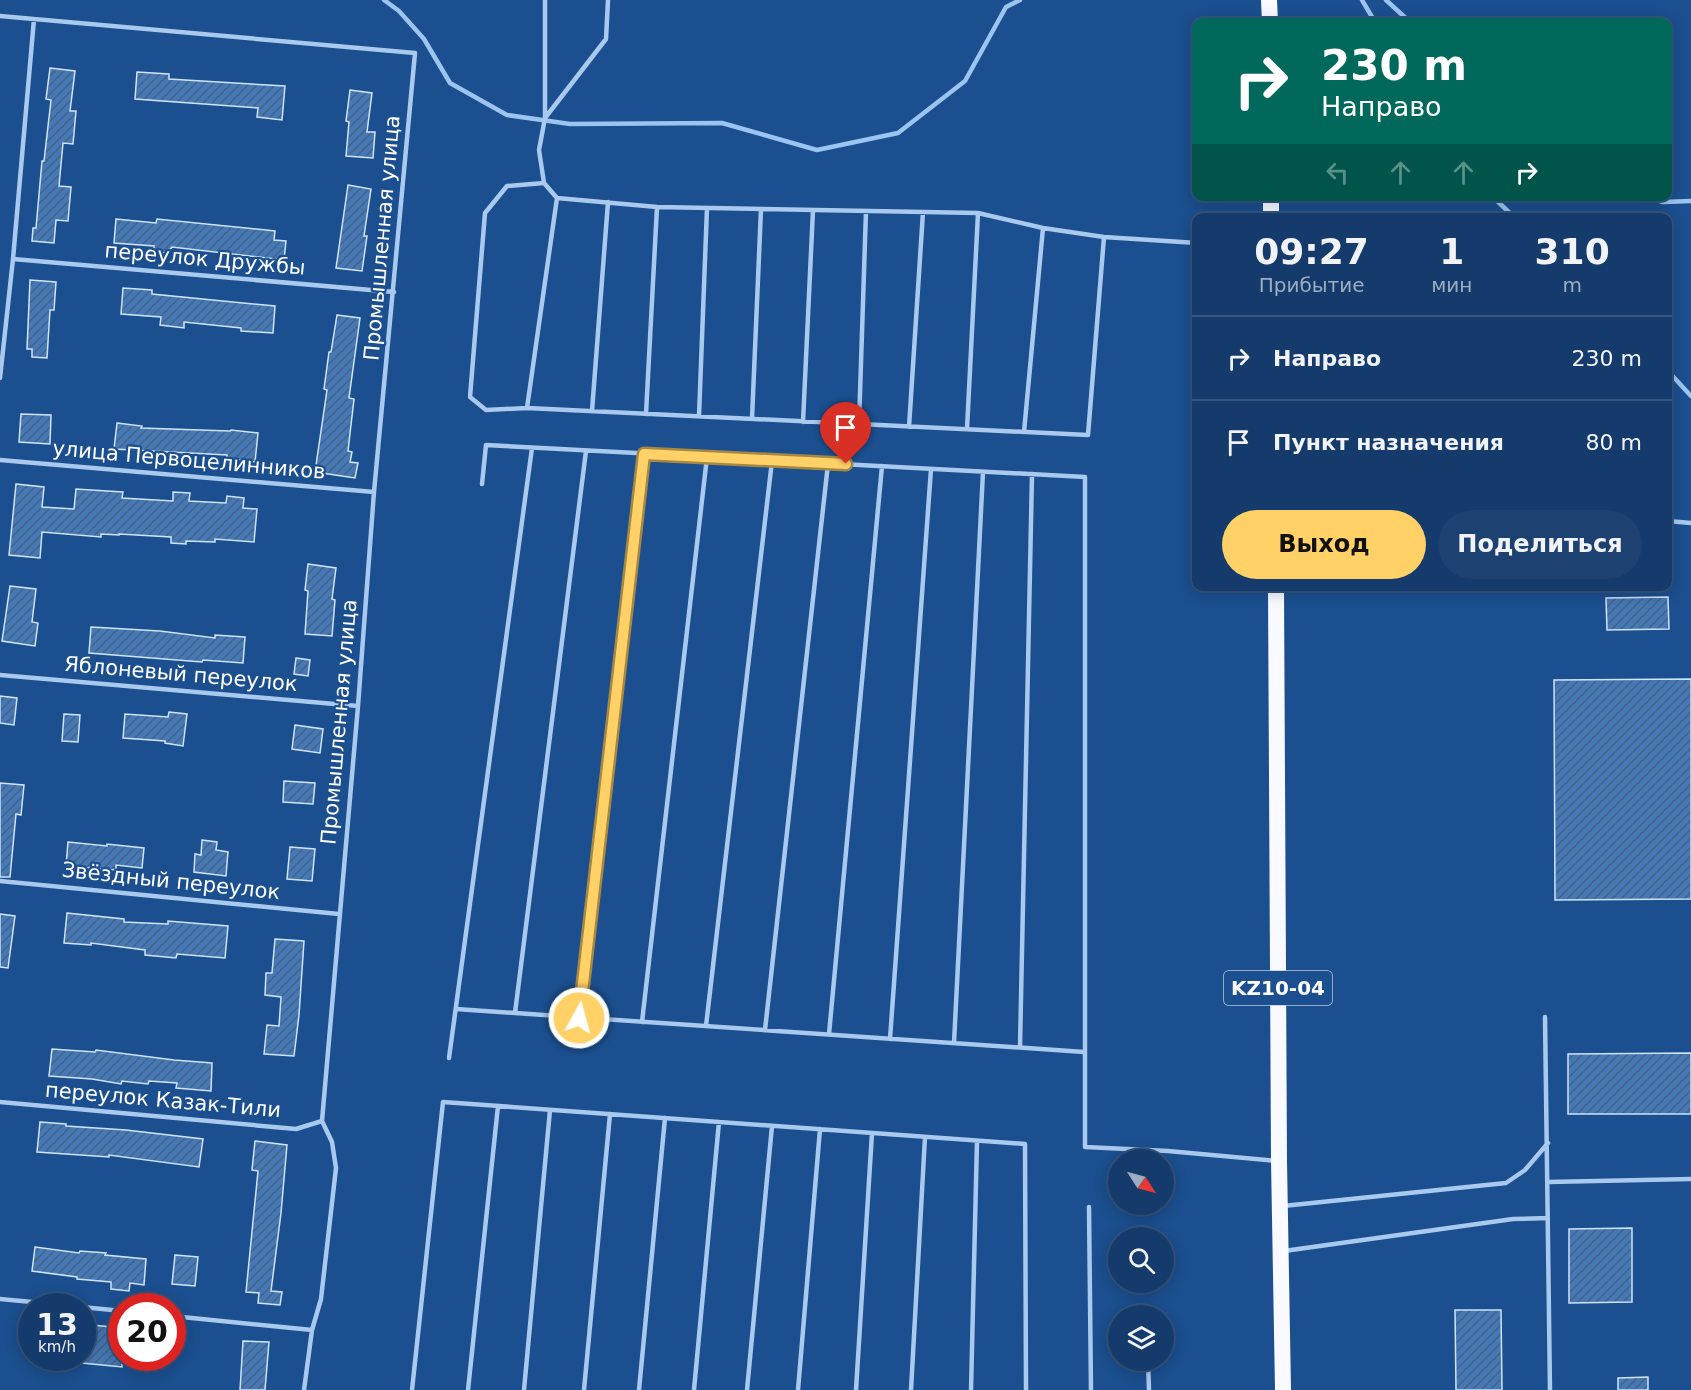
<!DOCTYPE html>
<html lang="ru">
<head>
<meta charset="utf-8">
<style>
	:root { --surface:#143b6b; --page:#1d4271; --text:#f1f3f6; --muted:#9dadc1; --line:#33557e; --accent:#ffd166 }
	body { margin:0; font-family:"DejaVu Sans",sans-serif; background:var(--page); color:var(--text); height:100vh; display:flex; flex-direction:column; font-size:22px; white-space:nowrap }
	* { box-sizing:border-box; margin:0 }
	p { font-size:20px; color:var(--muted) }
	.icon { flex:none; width:33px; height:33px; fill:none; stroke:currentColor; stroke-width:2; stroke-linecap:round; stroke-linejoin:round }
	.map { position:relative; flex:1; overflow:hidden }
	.drawer { position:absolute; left:1192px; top:213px; width:480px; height:378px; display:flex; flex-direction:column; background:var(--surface); border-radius:12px; box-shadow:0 3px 15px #0003,0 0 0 2px var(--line) }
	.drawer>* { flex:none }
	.hud { position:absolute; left:1192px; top:18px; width:480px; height:183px; border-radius:12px; box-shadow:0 3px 15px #0003,0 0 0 2px var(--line); background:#00695c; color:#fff; overflow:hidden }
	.needle { width:39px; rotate:126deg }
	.fabs { position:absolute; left:1108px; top:1149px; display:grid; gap:12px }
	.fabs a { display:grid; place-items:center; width:66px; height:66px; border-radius:50%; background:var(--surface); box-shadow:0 3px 15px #0003,0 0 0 2px var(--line); font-size:30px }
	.speed { position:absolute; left:18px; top:1293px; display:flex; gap:12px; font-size:30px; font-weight:700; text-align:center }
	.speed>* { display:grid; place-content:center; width:78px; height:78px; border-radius:50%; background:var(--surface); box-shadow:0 3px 15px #0003,0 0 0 2px var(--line); line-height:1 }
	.speed small { font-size:15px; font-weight:400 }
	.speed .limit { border:9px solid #d22; background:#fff; color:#111 }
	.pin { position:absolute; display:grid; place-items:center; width:51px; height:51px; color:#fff; margin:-62px -26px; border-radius:50% 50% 50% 0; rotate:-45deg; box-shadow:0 0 6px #0007 }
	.pin .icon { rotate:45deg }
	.me { position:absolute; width:66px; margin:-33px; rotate:7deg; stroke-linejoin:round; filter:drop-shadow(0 0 4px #0008) }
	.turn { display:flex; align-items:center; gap:21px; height:126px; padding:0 30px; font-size:27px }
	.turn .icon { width:78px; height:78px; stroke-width:2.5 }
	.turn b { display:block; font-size:42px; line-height:51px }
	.lanes { display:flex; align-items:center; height:57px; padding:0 30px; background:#0003; justify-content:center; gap:30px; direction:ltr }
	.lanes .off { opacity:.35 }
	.eta { display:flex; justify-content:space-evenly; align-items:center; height:102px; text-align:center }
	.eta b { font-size:36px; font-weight:700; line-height:42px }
	.primary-button { display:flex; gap:12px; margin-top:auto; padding:12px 30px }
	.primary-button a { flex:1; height:69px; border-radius:36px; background:var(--accent); color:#111; font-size:24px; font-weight:700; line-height:69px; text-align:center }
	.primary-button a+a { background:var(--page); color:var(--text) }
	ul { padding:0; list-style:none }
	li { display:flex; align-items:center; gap:18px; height:84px; padding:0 30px; border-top:2px solid var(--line) }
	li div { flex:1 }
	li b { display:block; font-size:22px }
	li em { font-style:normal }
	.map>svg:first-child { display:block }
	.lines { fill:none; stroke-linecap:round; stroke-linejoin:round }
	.stream { stroke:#9cc4f0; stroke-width:4.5 }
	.building { fill:url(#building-hatch); stroke:#cfe3fa; stroke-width:1.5 }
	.service { stroke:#a9c9ee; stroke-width:4.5 }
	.trunk { stroke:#f8faff; stroke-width:16 }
	.route-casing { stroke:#a68842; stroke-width:15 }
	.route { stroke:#ffd166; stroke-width:10 }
	.labels { text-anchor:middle; stroke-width:4.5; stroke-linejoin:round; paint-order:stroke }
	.shield { fill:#1b4f8f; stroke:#bbcadd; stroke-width:1.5 }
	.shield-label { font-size:20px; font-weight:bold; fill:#fff }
	.street-label { font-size:21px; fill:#fff; stroke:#1b4f8f }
</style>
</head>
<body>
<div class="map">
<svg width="1691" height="1390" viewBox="0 0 1691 1390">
	<defs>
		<pattern id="building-hatch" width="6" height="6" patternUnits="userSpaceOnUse" patternTransform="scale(1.5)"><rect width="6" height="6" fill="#4478b7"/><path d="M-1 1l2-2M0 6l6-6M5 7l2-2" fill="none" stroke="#486282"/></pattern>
	</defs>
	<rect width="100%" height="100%" fill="#1b4f8f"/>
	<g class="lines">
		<path class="stream" d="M384,0L399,11L424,39L450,83L507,115L570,124L722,123L817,150L898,133L965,81L1006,7L1020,0
			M1362,0L1375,22
			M1386,0L1410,22
			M1492,196L1515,218
			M1643,196L1663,202L1691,201
			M1668,371L1691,396"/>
	</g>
	<path class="building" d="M50,68L75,71L70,111H76L73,144L63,143L59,186L71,187L68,221L56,220L54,243L32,241L33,228H36L42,161H44L51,100L46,99Z
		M137,72L169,74V79L285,86L282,120L257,117L258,108L135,99Z
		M350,90L372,93L367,132H375L373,158L346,156L349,122L346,121Z
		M348,185L371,189L364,236H367L362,271L336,268Z
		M116,219L156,223L157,219L275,231L274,240L286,241L284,260L172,247L167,253L154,252V246L114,243Z
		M30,280L56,282L54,310H50L47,358L32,357V349H27Z
		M123,288L152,290V294L275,306L273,333L241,331V328L184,322V328L160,325L161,317L121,314Z
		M337,315L360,318L349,398L354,399L348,451L352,452L350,462L358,463L355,478L315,472L327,390L324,389L329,352H331Z
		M21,414L51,415L50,444L19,442Z
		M117,423L142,426L141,428L230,431L231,430L258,433L255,462L227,458V455L114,449Z
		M16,484L44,487L42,507L74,509L76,489L123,492L122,498L173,501V492L190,493L189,501L226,503L227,496L244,498L243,508L257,509L254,542L215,539V542L186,541V544L171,543V537L119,534V535L101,534V537L42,532L40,558L9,555Z
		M308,564L336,568L332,599L335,600L332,636L305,634L308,591L305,590Z
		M10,586L36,589L32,622L38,623L35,646L2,641Z
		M1668,597L1669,629L1607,630L1606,598Z
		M91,627L160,631L215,638V635L245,637L243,663L203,660L202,662L89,653Z
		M296,658L310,660L308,676L294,674Z
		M1691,679V899L1555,900L1554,680Z
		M0,696L17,698L14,725L0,723Z
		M169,712L187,714L183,746L165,743V741L123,738L125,714L168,717Z
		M64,714L80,715L78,742L62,741Z
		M295,725L323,729L320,753L292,749Z
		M284,781L315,783L313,804L283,802Z
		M0,783L24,785L21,815L16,814L10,877H0Z
		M202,840L217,842L216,850L228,852L226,876L194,872L195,854L201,855Z
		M68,842L107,846V844L144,848L142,868L116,865V870L66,866Z
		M290,847L315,849L312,881L287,879Z
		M67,913L124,919V922L168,924V921L228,926L225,958L177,954L176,958L145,955V950L91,943V945L64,943Z
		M0,914L15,916L8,968L0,967Z
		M275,939L304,941L299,1015L294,1056L264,1054L267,1025L279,1026L281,997L265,995L266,973H272Z
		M52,1049L95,1052L96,1050L174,1060L212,1063L211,1091L176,1088L177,1083L149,1081L148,1084L122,1081L121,1084L92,1079L49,1076Z
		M1691,1053V1114H1568V1054Z
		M40,1122L66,1124V1126L126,1130L203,1139L199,1167L109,1155V1157L37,1152Z
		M255,1141L287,1145L281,1213L271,1291L282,1292L280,1305L258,1303L259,1293L246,1292L258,1171L252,1170Z
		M1632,1228V1302L1569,1303V1229Z
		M35,1247L79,1253L80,1251L106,1253L105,1255L146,1259L144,1285L130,1283L129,1291L111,1289V1282L77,1279V1277L32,1271Z
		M175,1255L198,1257L195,1286L172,1284Z
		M1455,1310H1501L1502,1390H1456Z
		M82,1324L122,1328V1367L82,1363Z
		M243,1341L269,1342L265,1390H240Z
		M1648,1377V1390H1618V1378Z"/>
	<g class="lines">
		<path class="service" d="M545,0V118L539,150L544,183L557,198L657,207L978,213L1043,228L1104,237L1197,243
			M0,16L415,53L374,492L358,706L322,1121L332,1142L336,1168L321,1299L312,1330L304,1390
			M545,118L606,39L608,0
			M544,183L507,186L485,213L470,397L486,410L527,408L1088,435L1104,237
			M13,259L394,292
			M0,378L13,259L34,19
			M527,408L557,198
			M592,411L608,202
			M646,414L657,207
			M699,416L707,208
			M752,419L761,209
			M803,422L813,210
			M859,424L866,211
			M909,427L923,212
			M967,429L978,213
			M1024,432L1043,228
			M0,460L374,492
			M482,484L486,445L1085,477V1147L1168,1151L1277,1161
			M1668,521L1691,523
			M0,675L358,706
			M0,881L339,914
			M456,1009L1084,1052
			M515,1013L586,451
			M1545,1017L1550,1390
			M579,1018L644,454
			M642,1022L707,457
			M706,1026L772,461
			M765,1030L828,464
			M829,1034L882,466
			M890,1039L931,469
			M954,1043L983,472
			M1020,1047L1032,474
			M449,1058L532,448
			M0,1102L296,1129L322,1121
			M1548,1182L1691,1179
			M1283,1206L1506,1183L1525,1170L1548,1143
			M1089,1207L1091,1390
			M1284,1251L1513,1219L1548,1218
			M0,1299L75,1306
			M82,1307L122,1311
			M1147,1313V1316
			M172,1316L312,1330
			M1148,1360L1149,1390
			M412,1390L443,1102L1025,1144L1026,1390
			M468,1390L498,1106
			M524,1390L550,1110
			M584,1390L610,1114
			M639,1390L665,1118
			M694,1390L719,1122
			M747,1390L772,1126
			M798,1390L820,1129
			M856,1390L872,1133
			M911,1390L925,1137
			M971,1390L977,1141"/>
		<path class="trunk" d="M1269,0L1270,22
			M1271,196V218
			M1276,586L1279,1161L1283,1390"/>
	</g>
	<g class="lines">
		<g class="route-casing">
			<path id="route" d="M579,1018L644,454L846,464"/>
		</g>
		<use href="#route" class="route"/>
	</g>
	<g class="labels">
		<rect class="shield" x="1224" y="971" width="108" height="34" rx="4.5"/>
		<g class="shield-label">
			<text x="1278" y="995">KZ10-04</text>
		</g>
		<g class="street-label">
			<text transform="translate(382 238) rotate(-85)" y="7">Промышленная улица</text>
			<text transform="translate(205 259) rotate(5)" y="7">переулок Дружбы</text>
			<text transform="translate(189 460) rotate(5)" y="7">улица Первоцелинников</text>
			<text transform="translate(181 674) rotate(5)" y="7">Яблоневый переулок</text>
			<text transform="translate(339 722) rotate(-85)" y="7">Промышленная улица</text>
			<text transform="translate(171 881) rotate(6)" y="7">Звёздный переулок</text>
			<text transform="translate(163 1100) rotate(5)" y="7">переулок Казак-Тили</text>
		</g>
	</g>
</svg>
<div class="fabs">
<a><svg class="needle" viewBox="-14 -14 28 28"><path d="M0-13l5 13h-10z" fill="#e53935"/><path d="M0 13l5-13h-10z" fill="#9dadc1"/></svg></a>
<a><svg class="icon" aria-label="search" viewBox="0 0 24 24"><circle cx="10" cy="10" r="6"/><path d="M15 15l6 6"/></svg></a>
<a><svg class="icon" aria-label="layers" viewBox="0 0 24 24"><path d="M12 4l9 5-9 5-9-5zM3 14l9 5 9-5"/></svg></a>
</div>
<div class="speed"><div>13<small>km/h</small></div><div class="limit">20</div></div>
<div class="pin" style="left:846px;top:464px;background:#d93025"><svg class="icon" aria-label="arrive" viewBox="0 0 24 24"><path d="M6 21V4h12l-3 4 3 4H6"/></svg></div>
<svg class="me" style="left:579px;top:1018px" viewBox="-20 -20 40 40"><circle r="17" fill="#ffd166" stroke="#fff" stroke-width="3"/><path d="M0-11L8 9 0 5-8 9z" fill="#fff"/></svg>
<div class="hud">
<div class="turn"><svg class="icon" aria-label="right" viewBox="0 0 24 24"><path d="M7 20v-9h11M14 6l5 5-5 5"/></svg><div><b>230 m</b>Направо</div></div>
<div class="lanes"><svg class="icon off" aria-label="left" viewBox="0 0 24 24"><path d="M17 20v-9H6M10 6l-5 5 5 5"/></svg><svg class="icon off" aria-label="ahead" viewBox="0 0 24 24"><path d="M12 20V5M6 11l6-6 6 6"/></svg><svg class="icon off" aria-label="ahead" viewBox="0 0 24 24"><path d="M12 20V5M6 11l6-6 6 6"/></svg><svg class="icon" aria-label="right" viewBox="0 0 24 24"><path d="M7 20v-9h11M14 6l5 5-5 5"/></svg></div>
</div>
<section class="drawer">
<div class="eta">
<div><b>09:27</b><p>Прибытие</p></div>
<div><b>1</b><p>мин</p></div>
<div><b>310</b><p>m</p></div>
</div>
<ul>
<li><svg class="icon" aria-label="right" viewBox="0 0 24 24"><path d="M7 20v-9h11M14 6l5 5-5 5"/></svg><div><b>Направо</b></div><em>230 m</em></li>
<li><svg class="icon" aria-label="arrive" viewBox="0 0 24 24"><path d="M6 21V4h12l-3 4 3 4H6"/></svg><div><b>Пункт назначения</b></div><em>80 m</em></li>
</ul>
<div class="primary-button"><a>Выход</a><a>Поделиться</a></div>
</section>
</div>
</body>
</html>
